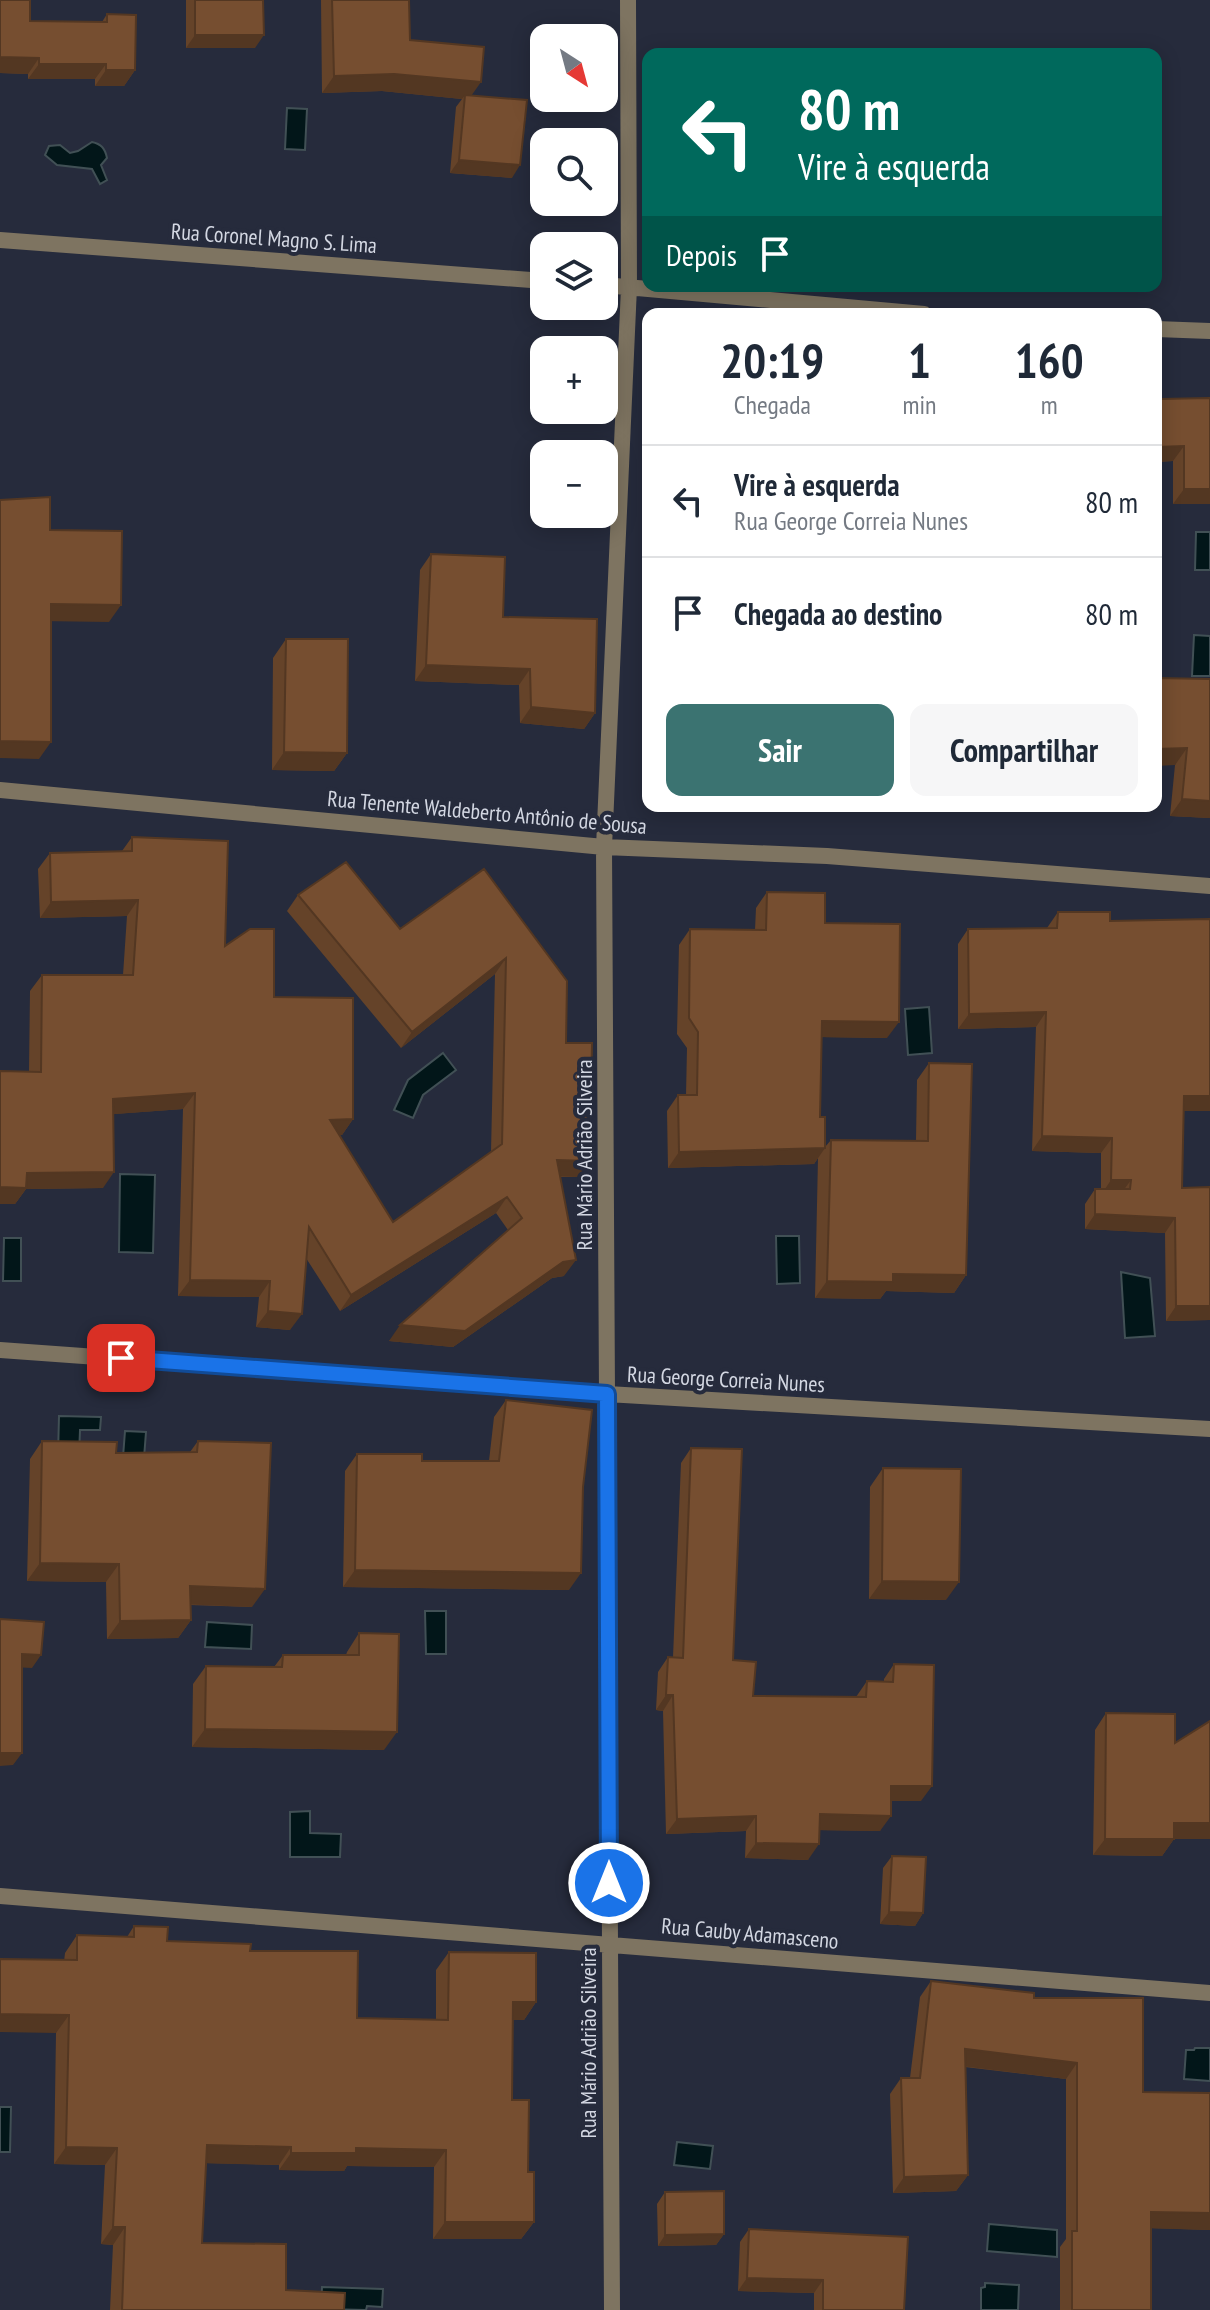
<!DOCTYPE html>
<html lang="pt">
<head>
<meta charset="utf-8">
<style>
	:root { --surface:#fff; --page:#f6f6f7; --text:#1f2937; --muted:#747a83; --line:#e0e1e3; --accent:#3b7371 }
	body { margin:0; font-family:"PT Sans Narrow",sans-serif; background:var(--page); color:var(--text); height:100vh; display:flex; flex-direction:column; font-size:30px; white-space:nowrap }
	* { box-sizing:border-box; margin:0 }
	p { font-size:26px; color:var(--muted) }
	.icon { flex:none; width:44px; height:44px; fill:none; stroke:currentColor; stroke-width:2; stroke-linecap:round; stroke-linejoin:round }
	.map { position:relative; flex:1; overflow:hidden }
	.sheet { position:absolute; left:642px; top:308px; width:520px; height:504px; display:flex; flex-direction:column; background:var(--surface); border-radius:16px; box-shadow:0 4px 20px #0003 }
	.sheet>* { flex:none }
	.guide { position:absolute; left:642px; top:48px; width:520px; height:244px; border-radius:16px; box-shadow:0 4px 20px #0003; background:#00695c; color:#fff; overflow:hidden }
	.needle { width:52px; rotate:144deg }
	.controls { position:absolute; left:530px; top:24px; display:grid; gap:16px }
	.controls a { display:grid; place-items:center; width:88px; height:88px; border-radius:16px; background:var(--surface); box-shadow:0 4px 20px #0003; font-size:40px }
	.pin { position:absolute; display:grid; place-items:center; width:68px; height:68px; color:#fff; margin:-34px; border-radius:16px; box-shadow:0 4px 12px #0006 }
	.me { position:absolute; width:88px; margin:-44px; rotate:0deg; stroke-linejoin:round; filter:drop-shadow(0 0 6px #0008) }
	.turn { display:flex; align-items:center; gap:28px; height:168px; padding:0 24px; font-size:36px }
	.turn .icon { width:104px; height:104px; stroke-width:2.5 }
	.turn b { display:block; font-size:56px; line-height:68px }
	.then { display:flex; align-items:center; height:76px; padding:0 24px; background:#0003; gap:16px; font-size:30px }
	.eta { display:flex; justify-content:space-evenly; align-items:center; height:136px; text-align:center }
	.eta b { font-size:48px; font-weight:600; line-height:56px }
	.cta { display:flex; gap:16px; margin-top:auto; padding:16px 24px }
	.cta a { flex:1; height:92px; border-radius:16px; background:var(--accent); color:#fff; font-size:32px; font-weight:600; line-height:92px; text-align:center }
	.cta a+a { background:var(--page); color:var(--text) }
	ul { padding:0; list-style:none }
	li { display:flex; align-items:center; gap:24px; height:112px; padding:0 24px; border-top:2px solid var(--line) }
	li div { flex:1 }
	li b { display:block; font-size:30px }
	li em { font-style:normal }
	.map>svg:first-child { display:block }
	.water { fill:#021619; stroke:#415055; stroke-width:2 }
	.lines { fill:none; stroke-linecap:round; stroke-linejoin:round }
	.street { stroke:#7e7461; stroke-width:16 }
	.wall { fill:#654329 }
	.shaded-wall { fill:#533722 }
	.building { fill:#764e30; stroke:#533722; stroke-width:2 }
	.route-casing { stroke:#114b97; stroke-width:20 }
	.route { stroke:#1a73e8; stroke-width:14 }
	.labels { text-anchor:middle; stroke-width:8; stroke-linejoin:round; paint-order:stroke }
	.street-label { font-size:22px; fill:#d3d7e2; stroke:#262b3c }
</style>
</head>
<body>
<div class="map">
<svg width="1210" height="2310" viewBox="0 0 1210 2310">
	<rect width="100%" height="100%" fill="#262b3c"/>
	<path class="water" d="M287,108L307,109L305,150L285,149Z
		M92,142C101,144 105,148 107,158L101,165L107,180L100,184L92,169L57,165L45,155L49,146L60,145L70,153L78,151Z
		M1196,532H1210V570H1195Z
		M1194,635L1210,636V676H1192Z
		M929,1007L932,1053L908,1055L905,1009Z
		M443,1053L456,1070L423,1095L413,1118L394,1110L408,1080Z
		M120,1174L155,1175L153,1253L119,1252Z
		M776,1236H799L800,1283L777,1284Z
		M4,1238H21V1281H3Z
		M1121,1272L1150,1278L1155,1336L1125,1338Z
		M59,1416L101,1417L100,1430H80L79,1456H58Z
		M125,1431L146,1432L143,1471L122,1470Z
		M425,1611H446V1654H426Z
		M207,1622L252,1625L251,1649L205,1647Z
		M310,1811V1833L341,1834L340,1857H290V1812Z
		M1195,2048H1210V2081L1184,2079L1186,2050H1194Z
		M0,2107H11L10,2152H0Z
		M677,2142L713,2146L710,2169L674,2165Z
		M989,2224L1057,2230V2257L987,2251Z
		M985,2283L1019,2285L1018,2310H981V2288L985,2287Z
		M322,2287L383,2289L382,2307L367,2306L366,2310L321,2309Z"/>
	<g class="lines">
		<path class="street" d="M0,240L544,281
			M604,285L924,314
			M1156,329L1210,331
			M0,790L604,847L827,856L1210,886
			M0,1350L607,1394L1210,1429
			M0,1896L1210,1993
			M612,2310L604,847L629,287L628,0"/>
	</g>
	<path class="wall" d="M0,0L30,21L102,22L107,14L135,70L124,86H95V79H28V74L0,73Z
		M186,0H263L255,48H186Z
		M321,0H409L410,40L471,95L512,178L450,173L456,107L462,99L382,91L322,93Z
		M1156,360L1160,399L1210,398V504H1173V461L1156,462Z
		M431,554L503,617L595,713L584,729L520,723L519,685L415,681L420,570Z
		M286,639L347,753L334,771L272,770L273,658Z
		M1210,679V818L1170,816L1175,765Z
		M132,837L225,946L274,997L353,1119L342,1135H339L393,1222L491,1152L495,974L401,1048L287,911L298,895L400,929L484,869L566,1043L590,1161L578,1177H560L564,1276L552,1278L453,1347L389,1341L508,1230L496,1213L340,1311L306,1258L290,1330L256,1327L259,1297L178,1296L183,1109L113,1114L103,1188L26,1189L15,1204L29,1072L30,991L42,975H123L127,916L40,918L38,869L50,853L122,851Z
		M767,892L825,923L887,1038L822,1037L820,1117L825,1147L831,1140H916L917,1080L929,1063L966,1275L954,1293L886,1291L880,1299L815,1298L818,1158L814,1164L668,1168L667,1111L678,1095H686L687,1048L677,1034L679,945L690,929L755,930L756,908Z
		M1058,912L1110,921L1210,919V1111H1184L1182,1188L1210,1187V1320L1166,1321L1165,1233L1085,1229V1204L1095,1189H1101V1153L1032,1151L1036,1027L958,1029V944L968,929L1047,928Z
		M506,1400L569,1590L343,1587L345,1471L357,1454L422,1461H489L494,1417Z
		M42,1441L116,1453L190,1452L198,1441L252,1607L190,1605L191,1620L178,1638L107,1639L106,1582L27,1581L30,1459Z
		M691,1448L733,1660L753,1696L856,1697L867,1681H884V1679L894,1664L921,1801H891L880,1831L819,1830L808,1860L745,1858L746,1831L666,1834L663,1711L656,1710L658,1672L668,1657H673L681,1463Z
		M883,1468L946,1600L869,1599L870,1487Z
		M359,1633L384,1750L192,1747L193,1684L206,1666L274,1667L283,1655H346L347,1652Z
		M1106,1713L1174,1839L1162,1856L1093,1855L1095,1730Z
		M892,1856L923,1913L915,1926L880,1924L883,1868Z
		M134,1926L167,1941L250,1951L357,2018L436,2020V1970L449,1952L536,2002L524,2020H513L512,2100L528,2172L534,2222L521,2239H433L434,2167L347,2166L344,2171L279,2170V2165L206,2163L202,2243L286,2290L344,2310H110L113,2245L101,2244L105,2165L54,2164L56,2033L65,1953L77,1935L127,1937Z
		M931,1981L1034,1998L1143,2092L1210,2093V2230L1151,2228V2310H1060V2247L1066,2239V2079L965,2067L968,2175L956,2191L893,2193L890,2094L901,2078H910L920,1997Z
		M665,2192L724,2234L716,2245L658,2246L657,2204Z
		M749,2229L904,2310H814V2293L738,2291L740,2242Z"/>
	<path class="shaded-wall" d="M195,35H264L255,48H186Z
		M0,57L39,58L28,74L0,73Z
		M39,64H106L95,79H28Z
		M106,70H135L124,86H95Z
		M394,74L481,82L469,99L465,95L462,99L382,91L322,93L334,76Z
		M459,160L520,165L512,178L450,173Z
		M1184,446L1173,461L1156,462V447Z
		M1184,489H1210V504H1173Z
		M51,604L121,605L109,622L39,621Z
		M426,665L530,669L519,685L415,681Z
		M531,707L595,713L584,729L520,723Z
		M0,741L51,742L39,759L0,758Z
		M1187,748L1175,765L1156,766V749Z
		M284,752L347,753L334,771L272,770Z
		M1182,799L1210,801V818L1170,816Z
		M138,900L127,916L40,918L51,902Z
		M506,958L495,974L401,1048L412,1032Z
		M1046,1012L1036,1027L958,1029L969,1014Z
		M822,1021L899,1022L887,1038L811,1037Z
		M195,1093L183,1109L102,1115L113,1099Z
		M1184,1096H1210V1111H1174Z
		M353,1119L342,1135L318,1136L330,1120Z
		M1042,1136L1112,1138L1101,1153L1032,1151Z
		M825,1148L814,1164L668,1168L679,1152Z
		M557,1160L590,1161L578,1177L545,1176Z
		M114,1172L103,1188L26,1189L15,1204H0V1187L27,1173Z
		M1111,1180H1131L1120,1195H1101Z
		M507,1197L496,1213L340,1311L351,1295Z
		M1095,1214L1175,1218L1165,1233L1085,1229Z
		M576,1260L564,1276L552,1278L453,1347L389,1341L400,1325L563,1262Z
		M893,1274L966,1275L954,1293L886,1291L880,1299L815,1298L827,1281Z
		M190,1280L270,1281L259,1297L178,1296Z
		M1176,1306H1210V1320L1166,1321Z
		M268,1311L302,1314L290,1330L256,1327Z
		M40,1563L119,1564L106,1582L27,1581Z
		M355,1570L581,1573L569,1590L343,1587Z
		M882,1581L959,1582L946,1600L869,1599Z
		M190,1586L265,1589L252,1607L178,1604Z
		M191,1620L178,1638L107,1639L120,1621Z
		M22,1654L41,1655L32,1668L13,1667Z
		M666,1695H673L663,1711L656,1710Z
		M205,1729L397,1732L384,1750L192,1747Z
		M0,1753H22L13,1765L0,1766Z
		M891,1786H932L921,1801H881Z
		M820,1814L891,1816L880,1831L809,1830Z
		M756,1816L746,1831L666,1834L677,1819Z
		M1174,1823H1210V1839H1162Z
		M1105,1839H1174L1162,1856L1093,1855Z
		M756,1843L819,1844L808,1860L745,1858Z
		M889,1912L923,1913L915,1926L880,1924Z
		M513,2002H536L524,2020H501Z
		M0,2014L69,2015L56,2033L0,2032Z
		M965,2049L1077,2063L1066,2079L953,2065Z
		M207,2145L291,2147L279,2165L195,2163Z
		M66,2147L117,2148L105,2165L54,2164Z
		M356,2148L446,2150L434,2167L347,2166L344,2171L279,2170L291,2153Z
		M968,2175L956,2191L893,2193L904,2177Z
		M1151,2212L1210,2213V2230L1140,2228Z
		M445,2222H534L521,2239H433Z
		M113,2227H125L113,2245L101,2244Z
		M724,2234L716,2245L658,2246L665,2235Z
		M747,2278L823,2280L814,2293L738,2291Z"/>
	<path class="building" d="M0,0H30V21L107,22V14L136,15L135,70H106V64H39V58L0,57Z
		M195,0H263L264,35H195Z
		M332,0H409L410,40L484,47L481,82L394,74L334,76Z
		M465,95L527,100L520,165L459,160Z
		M1156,360H1159L1160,399L1210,398V489H1184V446L1156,447Z
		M50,497V530L122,531L121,605L51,604V742L0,741V500Z
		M431,554L505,557L503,617L597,619L595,713L531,707L530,669L426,665Z
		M286,639H348L347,753L284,752Z
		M1156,678L1210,679V801L1182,799L1187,748L1156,749Z
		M132,837L228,841L225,946L250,929H274V997L353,998V1119L330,1120L393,1222L502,1144L506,958L412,1032L298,895L346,862L400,929L484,869L567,981L566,1043H592L590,1161L557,1160L576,1260L563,1262L465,1331L400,1325L522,1218L507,1197L351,1295L309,1227L302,1314L268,1311L270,1281L190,1280L195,1093L113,1099L114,1172L27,1173L26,1188L0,1187V1071L41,1072L42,975H133L138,900L51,902L50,853L132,851Z
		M767,892L825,893V923L900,924L899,1022L822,1021L820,1117H825V1148L679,1152L678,1095H697L698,1032L689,1018L690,929L766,930Z
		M1058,912H1110V921L1210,919V1096H1184L1182,1188L1210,1187V1306H1176L1175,1218L1095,1214V1189H1130L1131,1180H1111L1112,1138L1042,1136L1046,1012L969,1014L968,929L1057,928Z
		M929,1063L972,1064L966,1275L893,1274V1282L827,1281L831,1140L928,1141Z
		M506,1400L592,1410L583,1487L581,1573L355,1570L357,1454H422V1461H499Z
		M42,1441L117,1442L116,1453L197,1452L198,1441L271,1443L265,1589L190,1586L191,1620L120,1621L119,1564L40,1563Z
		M691,1448L742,1449L733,1660L756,1662L753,1696L866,1697L867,1681L893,1682L894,1664L934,1665L932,1786H891V1816L820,1814L819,1844L756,1843V1816L677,1819L673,1695H666L668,1657L683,1658Z
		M883,1468L961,1469L959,1582L882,1581Z
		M0,1619L44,1622L41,1655L22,1654V1753H0Z
		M359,1633L399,1634L397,1732L205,1729L206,1666L282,1667L283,1655H359Z
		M1106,1713L1175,1714V1743L1210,1721V1823H1174V1839H1105Z
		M892,1856L926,1857L923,1913L889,1912Z
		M134,1926L168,1927L167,1941L251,1944L250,1951H358L357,2018L448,2020L449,1952L536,1953V2002H513L512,2100H529L528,2172H534V2222H445L446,2150L356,2148V2153H291V2147L207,2145L202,2243L286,2244V2290L345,2293L344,2310H122L125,2227H113L117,2148L66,2147L69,2015L0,2014V1959L77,1960V1935L134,1937Z
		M931,1981L1034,1993V1998H1143V2092L1210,2093V2213L1151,2212V2310H1072V2231H1077V2063L965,2049L968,2175L904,2177L901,2078H920Z
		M724,2191V2234L665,2235V2192Z
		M749,2229L908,2237L904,2310H823V2280L747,2278Z"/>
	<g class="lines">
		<g class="route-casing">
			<path id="route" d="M121,1358L607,1394L609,1883"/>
		</g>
		<use href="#route" class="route"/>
	</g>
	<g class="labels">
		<g class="street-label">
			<text transform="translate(274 238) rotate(4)" y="8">Rua Coronel Magno S. Lima</text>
			<text transform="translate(487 812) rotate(5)" y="8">Rua Tenente Waldeberto Antônio de Sousa</text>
			<text transform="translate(584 1155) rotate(-90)" y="8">Rua Mário Adrião Silveira</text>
			<text transform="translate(726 1379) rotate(3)" y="8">Rua George Correia Nunes</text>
			<text transform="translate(750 1933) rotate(5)" y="8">Rua Cauby Adamasceno</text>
			<text transform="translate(588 2043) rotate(-90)" y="8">Rua Mário Adrião Silveira</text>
		</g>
	</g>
</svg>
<div class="controls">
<a><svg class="needle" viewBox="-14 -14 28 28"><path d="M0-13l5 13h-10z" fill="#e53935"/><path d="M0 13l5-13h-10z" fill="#747a83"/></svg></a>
<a><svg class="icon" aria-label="search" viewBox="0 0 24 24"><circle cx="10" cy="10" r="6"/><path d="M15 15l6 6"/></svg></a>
<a><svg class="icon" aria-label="layers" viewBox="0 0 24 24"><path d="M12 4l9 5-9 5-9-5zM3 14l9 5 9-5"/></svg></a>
<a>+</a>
<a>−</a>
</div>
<div class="pin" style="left:121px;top:1358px;background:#d93025"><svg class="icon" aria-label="arrive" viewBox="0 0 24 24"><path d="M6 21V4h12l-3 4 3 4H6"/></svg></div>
<svg class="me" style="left:609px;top:1883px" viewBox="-20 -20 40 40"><circle r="17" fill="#1a73e8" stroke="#fff" stroke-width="3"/><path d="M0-11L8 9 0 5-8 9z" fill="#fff"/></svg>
<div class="guide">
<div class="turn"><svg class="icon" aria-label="left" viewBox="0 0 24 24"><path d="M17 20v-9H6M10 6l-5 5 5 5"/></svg><div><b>80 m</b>Vire à esquerda</div></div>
<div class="then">Depois<svg class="icon" aria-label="arrive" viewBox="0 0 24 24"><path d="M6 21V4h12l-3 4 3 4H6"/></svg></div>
</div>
<section class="sheet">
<div class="eta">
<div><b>20:19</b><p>Chegada</p></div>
<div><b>1</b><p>min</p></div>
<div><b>160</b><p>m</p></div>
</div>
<ul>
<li><svg class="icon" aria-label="left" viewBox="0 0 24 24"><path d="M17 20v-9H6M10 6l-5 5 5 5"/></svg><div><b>Vire à esquerda</b><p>Rua George Correia Nunes</p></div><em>80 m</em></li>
<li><svg class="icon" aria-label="arrive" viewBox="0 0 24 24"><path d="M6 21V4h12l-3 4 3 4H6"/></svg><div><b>Chegada ao destino</b></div><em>80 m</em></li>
</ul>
<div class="cta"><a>Sair</a><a>Compartilhar</a></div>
</section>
</div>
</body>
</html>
